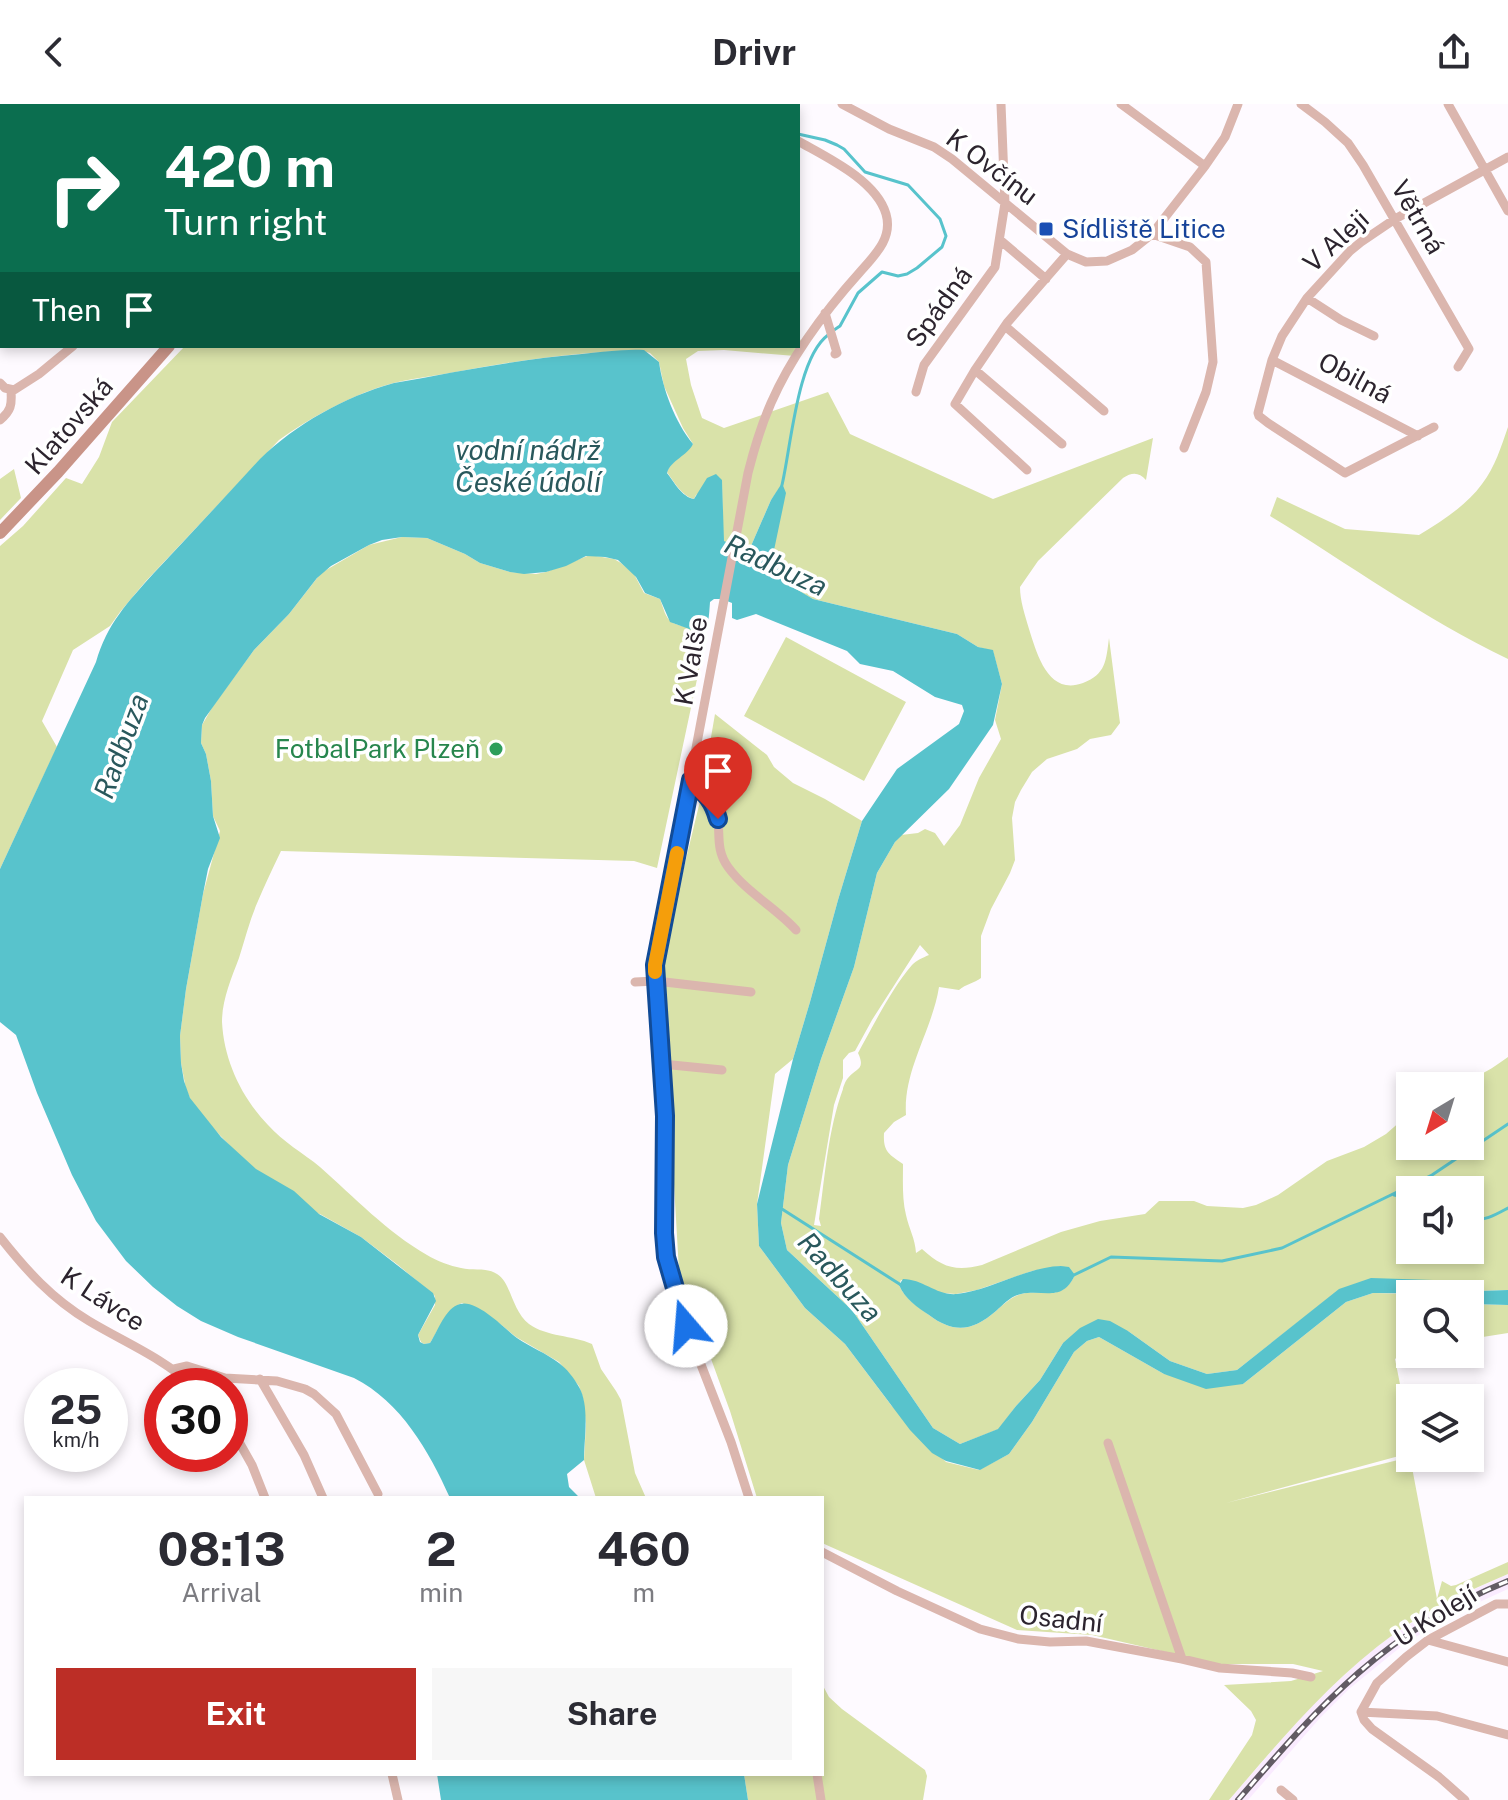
<!DOCTYPE html>
<html lang="en">
<head>
<meta charset="utf-8">
<style>
	:root { --surface:#fff; --page:#f7f7f7; --text:#2b2b33; --muted:#7c7c81; --accent:#bc2e26 }
	body { margin:0; font-family:"Public Sans",sans-serif; background:var(--page); color:var(--text); height:100vh; display:flex; flex-direction:column; font-size:30px; white-space:nowrap }
	* { box-sizing:border-box; margin:0 }
	p { font-size:26px; color:var(--muted) }
	.icon { flex:none; width:44px; height:44px; fill:none; stroke:currentColor; stroke-width:2; stroke-linecap:round; stroke-linejoin:round }
	.map { position:relative; flex:1; overflow:hidden }
	.sheet { position:absolute; left:24px; top:1392px; width:800px; height:280px; display:flex; flex-direction:column; background:var(--surface); border-radius:0px; box-shadow:0 4px 12px #0003 }
	.sheet>* { flex:none }
	.hud { position:absolute; left:0px; top:0px; width:800px; height:244px; box-shadow:0 4px 12px #0003; background:#0b6e4f; color:#fff; overflow:hidden }
	.needle { width:52px; rotate:218deg }
	.buttons { position:absolute; left:1396px; top:968px; display:grid; gap:16px }
	.buttons a { display:grid; place-items:center; width:88px; height:88px; border-radius:0px; background:var(--surface); box-shadow:0 4px 12px #0003; font-size:40px }
	.speed { position:absolute; left:24px; top:1264px; display:flex; gap:16px; font-size:40px; font-weight:700; text-align:center }
	.speed>* { display:grid; place-content:center; width:104px; height:104px; border-radius:50%; background:var(--surface); box-shadow:0 4px 12px #0003; line-height:1 }
	.speed small { font-size:20px; font-weight:400 }
	.speed .limit { border:12px solid #d22; background:#fff; color:#111 }
	.pin { position:absolute; display:grid; place-items:center; width:68px; height:68px; color:#fff; margin:-82px -34px; border-radius:50% 50% 50% 0; rotate:-45deg; box-shadow:0 0 8px #0007 }
	.pin .icon { rotate:45deg }
	.me { position:absolute; width:88px; margin:-44px; rotate:342deg; stroke-linejoin:round; filter:drop-shadow(0 0 6px #0008) }
	.turn { display:flex; align-items:center; gap:28px; height:168px; padding:0 32px; font-size:36px }
	.turn .icon { width:104px; height:104px; stroke-width:2.5 }
	.turn b { display:block; font-size:56px; line-height:68px }
	.then { display:flex; align-items:center; height:76px; padding:0 32px; background:#0003; gap:16px; font-size:30px }
	.eta { display:flex; justify-content:space-evenly; align-items:center; height:136px; text-align:center }
	.eta b { font-size:48px; font-weight:700; line-height:56px }
	.button { display:flex; gap:16px; margin-top:auto; padding:16px 32px }
	.button a { flex:1; height:92px; border-radius:0px; background:var(--accent); color:#fff; font-size:32px; font-weight:700; line-height:92px; text-align:center }
	.button a+a { background:var(--page); color:var(--text) }
	header { display:flex; justify-content:space-between; align-items:center; height:104px; padding:0 32px; background:var(--surface); font-size:36px; font-weight:700 }
	.map>svg:first-child { display:block }
	.built { fill:#faebff }
	.green { fill:#d9e2a9; fill-rule:evenodd }
	.water { fill:#58c3cc }
	.lines { fill:none; stroke-linecap:round; stroke-linejoin:round }
	.stream { stroke:#58c3cc; stroke-width:3 }
	.minor { stroke:#dbb6ae; stroke-width:9 }
	.secondary { stroke:#c99488; stroke-width:12 }
	.rail-casing { stroke:#625b64; stroke-width:6 }
	.rail { stroke:#fff; stroke-width:3; stroke-dasharray:9; stroke-linecap:butt }
	.route-casing { stroke:#114b97; stroke-width:20 }
	.route { stroke:#1a73e8; stroke-width:14 }
	.slow { stroke:#f59e0b; stroke-width:14 }
	.transit-dot { fill:#1a4fb4; stroke:#fff; stroke-width:3 }
	.leisure-dot { fill:#2e9e5b; stroke:#fff; stroke-width:3 }
	.labels { text-anchor:middle; stroke-width:7; stroke-linejoin:round; paint-order:stroke }
	.street-label { font-size:26px; fill:#2c242e; stroke:#fff }
	.transit-label { font-size:26px; fill:#164399; stroke:#fff; text-anchor:start }
	.leisure-label { font-size:26px; fill:#27864d; stroke:#fff; text-anchor:end }
	.water-label { font-size:28px; font-style:italic; fill:#29585c; stroke:#fff }
</style>
</head>
<body>
<header><svg class="icon" aria-label="back" viewBox="0 0 24 24"><path d="M15 5l-7 7 7 7"/></svg>Drivr<svg class="icon" aria-label="share" viewBox="0 0 24 24"><path d="M12 15V3M7 8l5-5 5 5M5 13v7h14v-7"/></svg></header>
<div class="map">
<svg width="1508" height="1696" viewBox="0 0 1508 1696">
	<rect width="100%" height="100%" fill="#fefaff"/>
	<path class="built" d="M1508,1470V1485L1451,1511L1403,1541L1349,1585L1320,1614L1248,1696H1229L1309,1604L1368,1549L1394,1530L1444,1499Z"/>
	<path class="green" d="M798,231L803,241L795,252L724,246L698,247L686,255L691,281L702,314L724,324L828,288L850,330L993,395L1153,334L1146,376C1139,368 1132,368 1123,374L1038,457L1020,483C1020,497 1025,511 1029,525C1037,550 1048,592 1083,579C1106,570 1106,557 1109,534L1120,619L1111,631L1090,635L1077,645L1047,655L1032,668L1021,686L1015,698L1012,714L1015,756L1010,769L991,805L981,832V874C974,879 966,880 959,886L939,883C932,927 903,966 906,1011L894,1018L884,1029C883,1047 888,1050 903,1060C903,1077 902,1095 906,1111C909,1125 915,1134 916,1149L922,1145C942,1163 955,1168 982,1161L1061,1128L1100,1117L1145,1110L1159,1097H1194L1207,1102L1243,1104L1256,1101L1278,1091L1327,1057L1364,1043L1386,1030L1410,1009V1042H1470V982H1430C1439,975 1450,978 1461,976C1479,974 1494,963 1508,953V1186L1478,1187L1433,1176L1339,1186L1237,1266L1207,1270L1170,1257L1128,1227L1063,1239L1040,1276L1016,1302L999,1325L960,1340L933,1324L852,1206L787,1146L781,1119L788,1061L821,955L854,863L877,769L895,738L901,731L918,729L925,725L935,729L944,742L960,721L979,674L1001,635L995,616L1002,580L993,547L978,543L957,530L813,495L786,480L779,469L773,451L783,379L771,396L751,442L743,445L723,437L722,376L696,391L694,395C682,392 674,378 667,368C671,357 685,350 693,340L683,324L664,282L659,258L650,249L640,246C576,248 513,257 450,269C426,273 400,276 377,284C343,296 308,315 279,336L146,477L120,508L110,522L73,546L42,617L57,643L0,765V442L23,422L66,374L82,380L99,353L112,318L185,242H798ZM920,841L929,851C922,854 917,856 912,861C892,884 873,922 858,949C866,966 856,964 848,974C846,976 843,983 843,985C828,1026 825,1072 819,1115L821,1122L814,1121L834,1001L843,974V956L849,949L855,947L872,916ZM1410,1086H1470V1146H1410ZM1061,1162L1075,1171C1061,1199 1044,1184 1021,1190C1011,1193 1004,1200 996,1207C973,1227 954,1230 929,1211C917,1202 905,1195 899,1181L901,1176L942,1189L956,1190L977,1186L1032,1167Z
		M1508,323V555C1424,515 1349,460 1270,412L1277,393L1345,425L1419,431C1442,417 1466,402 1482,380C1495,363 1501,343 1508,323Z
		M14,365L21,394L0,416V375Z
		M402,433L427,434L465,450L480,459L510,468L536,470L546,468L590,451L614,455L621,459L634,470L644,489L660,495C663,502 665,515 673,519C679,522 685,522 692,525L693,533L703,534L704,531L703,547L657,764L634,757L281,747C273,764 265,780 258,797C250,815 245,835 239,854C231,875 222,896 222,918C224,957 242,994 268,1021C283,1038 303,1049 320,1063C354,1093 387,1128 427,1151C437,1157 450,1162 461,1164C473,1167 486,1163 497,1170C511,1178 512,1207 529,1220C547,1233 572,1231 592,1240L601,1265L616,1287L621,1296L635,1369L646,1394H596L584,1356L586,1320L583,1294L579,1282L559,1258L516,1233L499,1219L462,1199C445,1207 440,1224 430,1239L424,1240L421,1238L418,1231L435,1201V1192L398,1161L361,1133L320,1110L192,1092L236,1048L211,1022L192,999L186,985L181,959L180,932L186,885L203,790L220,727L213,712L211,677L206,650L201,639L202,621L213,602L254,546L289,510L321,469L369,441Z
		M786,533L906,598L864,677L744,612Z
		M715,610L767,651L774,663L793,679L825,695L862,717L838,796L810,898L793,955L775,970L757,1100L759,1142L805,1204L845,1240L891,1301L946,1358L979,1366L1009,1350L1032,1318L1074,1248L1087,1237L1099,1233L1164,1270L1243,1280L1346,1198L1373,1189L1414,1190H1410V1246L1404,1248L1395,1255L1410,1331V1349L1226,1399L1410,1353L1437,1495L1442,1477L1451,1482L1456,1481L1508,1458V1470C1468,1487 1429,1505 1394,1530C1330,1576 1280,1637 1229,1696H1209L1252,1631L1256,1616L1251,1607L1224,1581L1291,1577L1323,1567L1293,1560H1218L1092,1531L1017,1526L822,1439V1394H757L730,1307L679,1167L665,924L664,846L700,697Z
		M1470,1200L1508,1201V1229L1470,1235Z
		M822,1580L829,1593L842,1605L925,1666L927,1672L923,1696H748L744,1670H822Z"/>
	<path class="water" d="M644,246L659,258C663,286 675,318 693,340C687,352 671,356 667,369C674,378 682,393 694,395L707,374L716,370L722,376L724,437L743,445L751,442L771,396L782,379L786,389L773,451L779,469L786,479L813,495L957,530L978,543L993,546L1002,580L993,621L949,685L895,738L877,769L854,863L821,955L788,1061L781,1119L787,1146L852,1206L933,1324L960,1340L998,1325L1016,1302L1040,1276L1063,1239L1080,1224L1098,1215L1110,1217L1128,1227L1170,1257L1207,1270L1237,1266L1339,1185L1371,1174L1433,1176L1478,1187L1508,1186V1201L1470,1200V1190L1373,1189L1346,1198L1243,1280L1206,1285L1164,1270L1099,1233L1087,1237L1074,1248L1032,1318L1009,1350L980,1366L946,1357L932,1349L910,1326L845,1240L805,1204L759,1142L757,1100L793,955L810,898L838,796L862,717L897,665L959,620L964,607L962,601L935,593L893,567L860,560L847,547L756,510L737,516L732,514V499L722,495H714L710,498C709,511 709,526 700,536C693,535 693,531 692,526L670,518L660,495L645,489L636,473L618,456L605,453L586,452L566,462L546,468L524,470L510,468L480,459L465,450L427,434L402,433L382,436L369,441L331,462L317,474L289,510L254,546L205,614L202,621L201,639L206,650L211,677L213,712L220,734L208,765L203,790L186,885L180,932L181,959L184,977L190,994L221,1033L256,1065L294,1087L319,1110L361,1133L433,1189L436,1197L418,1231L420,1238L424,1240L430,1239C438,1227 445,1204 460,1200C477,1195 504,1224 517,1234C530,1243 546,1249 559,1259C567,1265 574,1274 579,1283C590,1302 584,1335 584,1356L567,1370L569,1383L580,1394H450C429,1347 401,1298 354,1274L238,1233L201,1217L177,1202L153,1183L126,1157L96,1117L72,1071L37,989L16,931L0,918V765L96,558C107,520 127,499 153,470C189,432 224,394 260,355C296,320 344,293 394,279C456,268 519,255 582,250C602,248 623,245 644,246Z
		M1061,1162L1069,1163L1075,1171C1062,1199 1044,1185 1021,1190C1011,1192 1004,1200 996,1207C973,1227 954,1230 929,1211C917,1203 905,1195 899,1181L903,1175C923,1175 937,1192 957,1190C993,1186 1025,1163 1061,1162Z
		M437,1670H744L748,1696H441Z"/>
	<g class="lines">
		<path class="stream" d="M756,0L757,2
			M798,30L825,36L837,41L844,45L865,68L908,81L940,115L946,132L942,143L917,164L907,170L898,172L882,168L858,189L840,222L834,226
			M782,381C791,343 797,254 828,231
			M1394,1091L1410,1094
			M782,1105L901,1181
			M1470,1116C1485,1117 1495,1111 1508,1104
			M1074,1171L1111,1153L1222,1157L1282,1144L1432,1071L1508,1020"/>
		<path class="minor" d="M55,0L57,2
			M121,0L124,2
			M349,0L350,2
			M648,0L649,2
			M744,0L746,2
			M842,0L889,25L934,43L952,55L1067,150L1086,158L1107,157L1132,146L1152,130L1205,62L1225,33L1238,0
			M1121,0L1205,62
			M1301,0L1325,18L1348,39L1363,61L1469,245L1458,263
			M1448,0L1508,107
			M92,2L94,0
			M223,2L226,0
			M335,2L337,0
			M501,2L504,0
			M1152,130L1190,143L1206,158L1213,258L1206,288L1184,344
			M1000,136L1046,175
			M1307,194L1341,216L1374,232
			M825,209L837,249L835,250
			M1005,222L1104,307
			M1272,256L1418,332
			M975,266L1062,340
			M0,279L5,284L14,286L39,270L73,242
			M916,288L924,261L995,163L1005,99L1001,0
			M0,316C11,307 12,301 11,287
			M1434,323L1345,369L1268,319L1259,312L1258,309L1272,256L1282,232L1307,194L1350,147L1361,138L1395,115L1508,53
			M1027,366L955,300L975,266L1007,219L1067,150
			M691,676C700,684 711,692 715,704C723,724 713,742 728,763C746,788 776,804 796,826
			M635,878L656,877L751,888
			M662,960L722,966
			M0,1133C26,1166 52,1195 89,1217C124,1238 163,1254 193,1282
			M174,1265L187,1262L225,1274L277,1277L305,1285L314,1290L336,1310L378,1390
			M260,1275L304,1351L323,1394
			M230,1322L252,1361L265,1394
			M1108,1339L1182,1555
			M749,1394L731,1338L686,1222L666,1153L664,1129L665,1012L655,861L748,369C754,345 761,322 771,299C792,251 825,207 860,168C875,151 893,134 886,110C876,76 826,53 798,37
			M822,1448L897,1487L980,1525L1018,1535L1050,1538L1086,1537L1182,1555L1220,1564L1292,1569L1311,1573
			M1428,1536L1508,1558
			M1361,1608L1377,1579L1406,1553L1428,1536L1496,1500H1508
			M1361,1608L1437,1612L1508,1631
			M1361,1608L1364,1616L1372,1625L1439,1673L1465,1696
			M392,1670L398,1696
			M817,1670L821,1696
			M1281,1686L1293,1696"/>
		<path class="secondary" d="M446,2L447,0
			M0,429L58,368L169,242"/>
		<g class="rail-casing">
			<path id="rail" d="M1238,1696C1322,1599 1385,1527 1508,1477"/>
		</g>
		<use href="#rail" class="rail"/>
	</g>
	<g class="lines">
		<g class="route-casing">
			<path id="route" d="M686,1222L666,1153L664,1129L665,1012L655,861L691,676C705,689 713,696 718,715"/>
		</g>
		<use href="#route" class="route"/>
		<path class="slow" d="M655,868V861L677,749"/>
	</g>
	<rect class="transit-dot" x="1038" y="117" width="16" height="16" rx="4"/>
	<circle class="leisure-dot" cx="496" cy="645" r="8"/>
	<g class="labels">
		<g class="street-label">
			<text transform="translate(992 63) rotate(37)" y="9">K Ovčínu</text>
			<text transform="translate(1418 113) rotate(60)" y="9">Větrná</text>
			<text transform="translate(1336 137) rotate(-42)" y="9">V Aleji</text>
			<text transform="translate(939 203) rotate(-54)" y="9">Spádná</text>
			<text transform="translate(1355 274) rotate(28)" y="9">Obilná</text>
			<text transform="translate(69 322) rotate(-49)" y="9">Klatovská</text>
			<text transform="translate(691 557) rotate(-80)" y="9">K Valše</text>
			<text transform="translate(103 1195) rotate(33)" y="9">K Lávce</text>
			<text transform="translate(1435 1512) rotate(-32)" y="9">U Kolejí</text>
			<text transform="translate(1061 1515) rotate(6)" y="9">Osadní</text>
		</g>
		<g class="transit-label">
			<text x="1062" y="134">Sídliště Litice</text>
		</g>
		<g class="leisure-label">
			<text x="480" y="654">FotbalPark Plzeň</text>
		</g>
		<g class="water-label">
			<text x="528" y="356">vodní nádrž<tspan x="528" dy="32">České údolí</tspan></text>
			<text transform="translate(776 461) rotate(25)" y="10">Radbuza</text>
			<text transform="translate(121 642) rotate(-70)" y="10">Radbuza</text>
			<text transform="translate(840 1173) rotate(48)" y="10">Radbuza</text>
		</g>
	</g>
</svg>
<div class="buttons">
<a><svg class="needle" viewBox="-14 -14 28 28"><path d="M0-13l5 13h-10z" fill="#e53935"/><path d="M0 13l5-13h-10z" fill="#7c7c81"/></svg></a>
<a><svg class="icon" aria-label="sound" viewBox="0 0 24 24"><path d="M4 9h4l5-4v14l-5-4H4zM17 9q2 3 0 6"/></svg></a>
<a><svg class="icon" aria-label="search" viewBox="0 0 24 24"><circle cx="10" cy="10" r="6"/><path d="M15 15l6 6"/></svg></a>
<a><svg class="icon" aria-label="layers" viewBox="0 0 24 24"><path d="M12 4l9 5-9 5-9-5zM3 14l9 5 9-5"/></svg></a>
</div>
<div class="speed"><div>25<small>km/h</small></div><div class="limit">30</div></div>
<div class="pin" style="left:718px;top:715px;background:#d93025"><svg class="icon" aria-label="arrive" viewBox="0 0 24 24"><path d="M6 21V4h12l-3 4 3 4H6"/></svg></div>
<svg class="me" style="left:686px;top:1222px" viewBox="-20 -20 40 40"><circle r="19" fill="#fff"/><path d="M0-13L10 11 0 6-10 11z" fill="#1a73e8"/></svg>
<div class="hud">
<div class="turn"><svg class="icon" aria-label="right" viewBox="0 0 24 24"><path d="M7 20v-9h11M14 6l5 5-5 5"/></svg><div><b>420 m</b>Turn right</div></div>
<div class="then">Then<svg class="icon" aria-label="arrive" viewBox="0 0 24 24"><path d="M6 21V4h12l-3 4 3 4H6"/></svg></div>
</div>
<section class="sheet">
<div class="eta">
<div><b>08:13</b><p>Arrival</p></div>
<div><b>2</b><p>min</p></div>
<div><b>460</b><p>m</p></div>
</div>
<div class="button"><a>Exit</a><a>Share</a></div>
</section>
</div>
</body>
</html>
